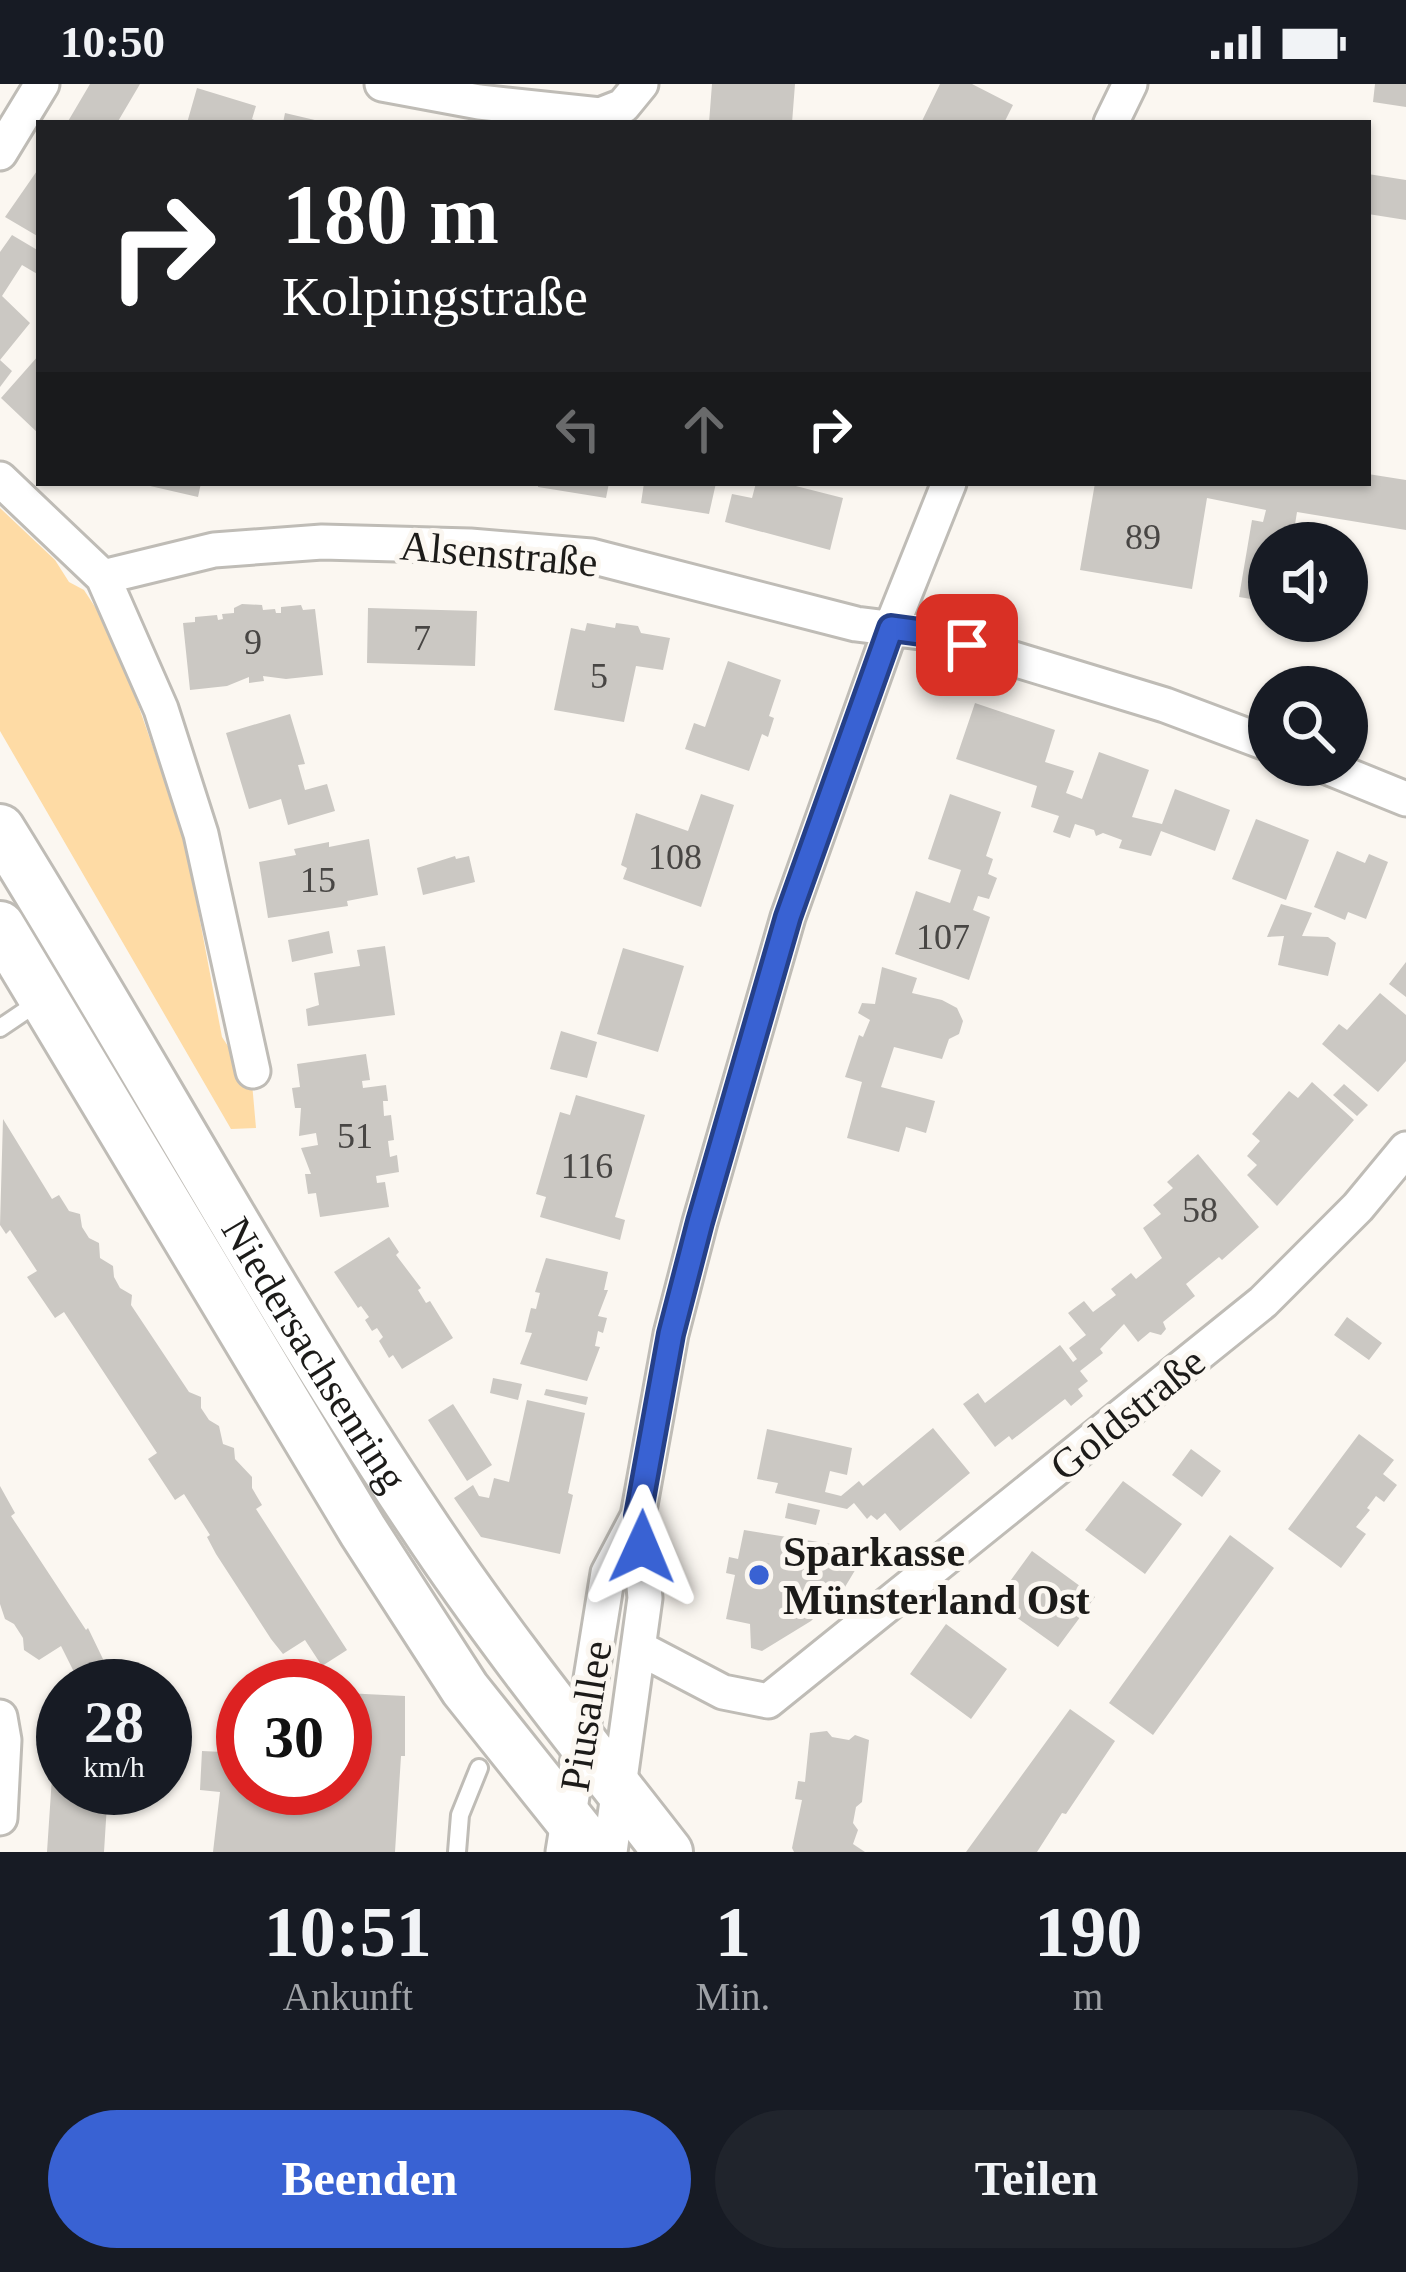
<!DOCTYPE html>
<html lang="de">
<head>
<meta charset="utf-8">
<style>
	:root { --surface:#171b24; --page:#20242c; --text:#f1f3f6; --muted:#9ea1a6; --accent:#3962d3 }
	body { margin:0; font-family:"Times New Roman",serif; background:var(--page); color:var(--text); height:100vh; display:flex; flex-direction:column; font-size:45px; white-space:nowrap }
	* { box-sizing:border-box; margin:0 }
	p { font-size:39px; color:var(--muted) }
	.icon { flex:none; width:66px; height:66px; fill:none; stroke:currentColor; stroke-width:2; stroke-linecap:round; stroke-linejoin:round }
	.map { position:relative; height:1768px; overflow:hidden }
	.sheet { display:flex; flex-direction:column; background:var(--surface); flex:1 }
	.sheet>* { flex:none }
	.guide { position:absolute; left:36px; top:36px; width:1335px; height:366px; border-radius:0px; box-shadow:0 3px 9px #0004; background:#202124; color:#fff; overflow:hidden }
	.buttons { position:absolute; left:1248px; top:438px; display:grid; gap:24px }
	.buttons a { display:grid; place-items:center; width:120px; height:120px; border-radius:50%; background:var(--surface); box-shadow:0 3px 9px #0004; font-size:60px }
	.speed { position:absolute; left:36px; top:1575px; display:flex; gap:24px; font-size:60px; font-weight:700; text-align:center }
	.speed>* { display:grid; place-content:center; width:156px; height:156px; border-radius:50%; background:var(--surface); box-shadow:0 3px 9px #0004; line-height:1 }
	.speed small { font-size:30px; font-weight:400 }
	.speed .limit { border:18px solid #d22; background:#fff; color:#111 }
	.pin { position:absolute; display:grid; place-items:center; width:102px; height:102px; color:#fff; margin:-51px; border-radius:24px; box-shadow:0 6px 18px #0006 }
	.me { position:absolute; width:132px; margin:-66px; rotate:1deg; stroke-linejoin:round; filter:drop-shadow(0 0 9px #0008) }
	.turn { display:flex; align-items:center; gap:42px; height:252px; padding:0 48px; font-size:54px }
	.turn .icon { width:156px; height:156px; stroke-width:2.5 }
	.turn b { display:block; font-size:84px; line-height:102px }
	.lanes { display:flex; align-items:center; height:114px; padding:0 48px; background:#0003; justify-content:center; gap:60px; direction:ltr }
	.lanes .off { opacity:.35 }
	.eta { display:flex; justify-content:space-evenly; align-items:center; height:204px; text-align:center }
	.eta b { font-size:72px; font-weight:700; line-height:84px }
	.cta { display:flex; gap:24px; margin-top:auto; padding:24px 48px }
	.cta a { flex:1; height:138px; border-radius:72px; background:var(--accent); color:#fff; font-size:48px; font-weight:700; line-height:138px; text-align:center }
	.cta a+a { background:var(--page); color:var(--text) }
	.status { display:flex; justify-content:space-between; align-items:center; height:84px; padding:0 60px; background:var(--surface); direction:ltr }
	.status svg { height:33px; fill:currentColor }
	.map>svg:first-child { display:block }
	.green { fill:#fedba5 }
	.building { fill:#cbc8c3 }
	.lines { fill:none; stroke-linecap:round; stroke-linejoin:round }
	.service-casing { stroke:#bfbcb6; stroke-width:22 }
	.minor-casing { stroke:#bfbcb6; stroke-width:39 }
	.secondary-casing { stroke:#bfbcb6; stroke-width:54 }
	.service { stroke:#fff; stroke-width:16 }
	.minor { stroke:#fff; stroke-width:33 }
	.secondary { stroke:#fff; stroke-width:48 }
	.route-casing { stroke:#254089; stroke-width:30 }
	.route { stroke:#3962d3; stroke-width:21 }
	.poi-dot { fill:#3962d3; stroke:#fbf7f1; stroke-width:4.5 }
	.labels { text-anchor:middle; stroke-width:10; stroke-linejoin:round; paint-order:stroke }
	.number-label { font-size:36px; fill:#484644 }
	.street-label { font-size:42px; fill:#1c1b19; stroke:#fbf7f1 }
	.poi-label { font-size:42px; font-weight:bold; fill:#1c1b19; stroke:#fbf7f1; text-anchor:start }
</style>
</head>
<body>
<div class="status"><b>10:50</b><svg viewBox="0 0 49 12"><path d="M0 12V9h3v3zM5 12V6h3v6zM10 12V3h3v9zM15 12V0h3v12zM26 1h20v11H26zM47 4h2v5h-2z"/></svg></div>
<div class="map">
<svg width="1406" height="1768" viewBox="0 0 1406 1768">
	<rect width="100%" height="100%" fill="#fbf7f1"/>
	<path class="green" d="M0,424L55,476L69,498L84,506L114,552L184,752L222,953L252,999L256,1044L231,1045L0,647Z"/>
	<path class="building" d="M90,0H140L117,39H67Z
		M712,0H795L792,39H709Z
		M940,0H972L1013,21L1004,39H921Z
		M1375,0H1406V23L1373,18Z
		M197,4L256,22L252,35L261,39H187Z
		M285,29L319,37V39H283Z
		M39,84V153L5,133Z
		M1368,90L1406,96V136L1368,130Z
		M12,151L39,167V191L22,181L2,212L30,239L0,276V168Z
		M39,271V350L1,314Z
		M0,276L12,287L0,303Z
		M1368,390L1406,396V446L1297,428L1292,459H1269V518L1239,513L1252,436L1263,438L1266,426L1207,414L1192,505L1080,486L1095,399H1368Z
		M137,399H201L198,413Z
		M538,399H609L606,414L538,403Z
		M644,399H716L709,430L641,419Z
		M756,399H784L843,414L830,466L725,438L732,410L752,414Z
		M242,520L262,521L263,526L275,525L276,529H281V523L301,521L303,526L315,525L323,591L286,595L263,592L264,597L249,599V593L227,602L190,606L183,539L195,538V533L217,531L218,536L223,535L222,530L234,529V524Z
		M368,524L477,527L475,582L367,579Z
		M587,539L615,544L616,539L638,542L641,549L670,554L663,586L636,582L624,638L554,626L571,544L585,547Z
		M728,577L781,596L769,632L774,634L768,653L762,650L749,687L685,665L694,639L705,643Z
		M975,619L1055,646L1045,678L1074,687L1066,709L1082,715L1099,668L1149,686L1132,733L1162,740L1175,705L1230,726L1215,767L1161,747L1151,772L1119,764L1122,756L1103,749L1096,752L1094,746L1075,740L1070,754L1053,748L1059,732L1031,723L1037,702L956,675Z
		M290,630L305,680L298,681L305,706L327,700L335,727L288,741L281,715L249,725L226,649Z
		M701,710L734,721L701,823L623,795L627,784L621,781L636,729L688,747Z
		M950,710L1001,728L986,772L993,775L988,790L997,794L989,815L978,812L973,826L990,833L969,896L895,870L916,807L950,819L961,786L928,775Z
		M1256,735L1309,756L1286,816L1232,795Z
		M369,755L378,811L347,817L348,822L268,834L259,778L296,771L294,765L329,758V763Z
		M1337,767L1365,779L1369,770L1388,778L1366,835L1348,828L1345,836L1314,823Z
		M455,772L456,775L469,772L475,798L423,811L417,784Z
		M1281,820L1312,829L1302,852L1328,853L1336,859L1328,892L1278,881L1284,852L1267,853Z
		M329,847L333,869L292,878L288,856Z
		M385,862L395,931L308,942L306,925L319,921L314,889L360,882L357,866Z
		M623,864L684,882L658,968L597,950Z
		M1406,878V913L1389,900Z
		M882,883L917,894L912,909L942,916L957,924L963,937L959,950L949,955L942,975L894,963L881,1003L935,1017L926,1049L906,1043L899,1068L847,1054L862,998L845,993L859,951L863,953L870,936L858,929L862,919L875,920Z
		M1380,909L1406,931V977L1378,1008L1322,960L1339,940L1347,946Z
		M561,947L597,958L587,994L550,985Z
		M366,970L370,996L362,997L363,1004L386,1001L388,1017H383L384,1032L391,1031L394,1056L388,1057L390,1073L397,1071L399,1088L376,1092L377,1099L385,1098L389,1123L320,1133L316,1109L308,1110L305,1090H311L301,1064L318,1061L316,1049L299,1052L301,1024H295L292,1004L300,1003L297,980Z
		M1312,998L1354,1036L1277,1122L1247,1091L1257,1081L1247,1072L1260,1057L1252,1050L1289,1007L1298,1014Z
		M1344,1000L1368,1021L1357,1032L1333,1011Z
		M576,1011L645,1031L615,1133L625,1136L620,1156L540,1133L546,1113L536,1110L560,1028L570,1031Z
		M3,1035L52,1115L59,1111L69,1127L80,1130L82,1143L89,1154L99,1159L100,1174L113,1182L114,1193L120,1204L132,1211L131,1221L189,1308L201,1313V1324L209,1336L219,1342L223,1360L234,1364L235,1375L252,1393V1404L262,1421L256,1425L347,1566L322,1582L305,1556L283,1570L271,1555L216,1470L207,1453L210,1451L184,1410L175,1416L148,1375L157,1369L64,1228L55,1234L27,1193L37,1187L10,1146L6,1150L0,1141Z
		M1198,1070L1259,1143L1222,1176L1219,1173L1186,1200L1195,1212L1163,1238L1166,1245L1161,1251L1150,1248L1138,1258L1124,1240L1100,1265L1103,1269L1080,1287L1088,1297L1078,1305L1083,1312L1071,1322L1065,1315L1012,1356L1009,1352L995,1363L963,1320L978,1309L985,1319L1060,1261L1073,1278L1077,1275L1069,1264L1086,1251L1068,1229L1084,1217L1093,1228L1116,1211L1111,1205L1131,1189L1136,1195L1162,1174L1143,1144L1161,1130L1153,1121L1173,1104L1167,1098Z
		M389,1153L399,1168L396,1171L421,1204L418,1206L426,1219L430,1217L453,1254L402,1285L393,1271L389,1274L379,1257L383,1253L377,1244L372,1247L365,1236L369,1233L361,1222L358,1224L334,1188Z
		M546,1174L608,1188L604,1206H608L598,1232L607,1234L603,1249L598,1247L595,1262L600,1263L587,1297L520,1280L532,1249L525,1248L531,1224L536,1225L540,1209L535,1208Z
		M1347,1233L1382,1259L1369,1276L1334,1251Z
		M493,1294L522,1300L518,1316L490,1309Z
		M546,1305L588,1313L586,1321L544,1311Z
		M527,1316L585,1329L568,1409L573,1411L560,1470L481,1453L454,1414L473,1401L479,1412L489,1414L494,1394L509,1398Z
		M453,1320L492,1381L467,1397L428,1336Z
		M933,1344L970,1389L900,1447L885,1429L877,1436L871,1431L867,1435L854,1419L847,1425L775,1409L778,1399L757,1395L767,1345L852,1364L847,1391L830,1387L825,1408L841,1412L859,1397L863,1402Z
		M1359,1350L1394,1376L1383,1390L1397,1401L1384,1418L1376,1412L1367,1424L1370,1426L1356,1443L1366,1450L1341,1484L1288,1445Z
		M1191,1365L1221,1387L1202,1413L1172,1391Z
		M1123,1397L1182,1440L1145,1490L1085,1446Z
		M0,1402L15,1429L11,1432L86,1546L88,1544L116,1602H81L61,1562L39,1576L24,1566L23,1554L14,1540L5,1535L0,1520Z
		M788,1419L820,1426L816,1441L785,1434Z
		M744,1446L831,1460L856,1471L860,1478L845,1503L811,1537L762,1567L751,1564L750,1540L726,1535L735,1491L726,1489L729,1473L738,1475Z
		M1230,1451L1274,1484L1153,1651L1109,1619Z
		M1032,1467L1095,1513L1058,1563L995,1518Z
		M946,1540L1007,1585L971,1635L910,1590Z
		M58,1603H63V1704H108L104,1768H47Z
		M345,1609L405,1612V1672H401L395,1768H213L220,1708L200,1706L202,1667L223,1668L226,1621L243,1622V1704H345Z
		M1070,1625L1115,1657L1066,1730L1062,1729L1037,1768H966Z
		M827,1647L832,1653L849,1656L855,1651L869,1656L862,1718L856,1723L853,1739L858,1746L853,1760L865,1768H794L792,1764L802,1716L795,1715L798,1697L805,1698L810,1649Z"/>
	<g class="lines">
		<g class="service-casing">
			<path id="service" d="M0,944L40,917
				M457,1768L460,1731L479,1684"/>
		</g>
		<g class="minor-casing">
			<path id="minor" d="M382,0L479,18L600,31L623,22L641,0
				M1111,39L1130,0
				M0,69L42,0
				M0,395L103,493L161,625L201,750L253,987
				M103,493L214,466L322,458L470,462L591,472L856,540L928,549L1165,621L1269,660
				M1322,681L1406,715
				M639,1564L723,1608L768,1617L1263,1218L1358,1123L1406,1065
				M0,1633L4,1656L0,1734
				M563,1768L608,1489L638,1432L671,1250L700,1138L788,833L891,544L949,399
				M610,1768L645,1514L638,1432"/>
		</g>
		<g class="secondary-casing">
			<g id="secondary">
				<path id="s1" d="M0,745C143,975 271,1214 422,1439C498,1554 584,1660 668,1768"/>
				<path d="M0,842L363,1447L465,1605L595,1768"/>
			</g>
		</g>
		<use href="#service" class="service"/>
		<use href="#minor" class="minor"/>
		<use href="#secondary" class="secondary"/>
	</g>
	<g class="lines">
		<g class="route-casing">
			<path id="route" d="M642,1463L638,1432L671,1250L700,1138L788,833L891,544L928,549L967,561"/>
		</g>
		<use href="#route" class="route"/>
	</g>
	<circle class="poi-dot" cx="759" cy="1491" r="12"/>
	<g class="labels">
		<g class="number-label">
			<text x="1143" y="465">89</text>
			<text x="422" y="566">7</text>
			<text x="253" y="570">9</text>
			<text x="599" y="604">5</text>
			<text x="675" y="785">108</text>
			<text x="318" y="808">15</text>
			<text x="943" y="865">107</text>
			<text x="355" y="1064">51</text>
			<text x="587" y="1094">116</text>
			<text x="1200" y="1138">58</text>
		</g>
		<g class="street-label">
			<text transform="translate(499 469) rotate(5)" y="15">Alsenstraße</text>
			<text dy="15" stroke="none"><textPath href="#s1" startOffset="612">Niedersachsenring</textPath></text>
			<text transform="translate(1127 1329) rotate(-39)" y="15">Goldstraße</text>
			<text transform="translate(585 1632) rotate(-81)" y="15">Piusallee</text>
		</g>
		<g class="poi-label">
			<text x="783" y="1482">Sparkasse<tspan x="783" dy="48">Münsterland Ost</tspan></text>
		</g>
	</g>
</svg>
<div class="buttons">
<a><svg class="icon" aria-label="sound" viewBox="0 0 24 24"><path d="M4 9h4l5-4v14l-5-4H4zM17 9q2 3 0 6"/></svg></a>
<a><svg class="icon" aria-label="search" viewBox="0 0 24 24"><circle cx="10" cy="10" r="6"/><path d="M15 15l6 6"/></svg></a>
</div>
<div class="speed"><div>28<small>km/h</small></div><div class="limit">30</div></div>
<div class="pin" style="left:967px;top:561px;background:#d93025"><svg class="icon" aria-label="arrive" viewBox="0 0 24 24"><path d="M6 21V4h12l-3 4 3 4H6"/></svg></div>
<svg class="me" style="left:642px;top:1463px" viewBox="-20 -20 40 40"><path d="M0-17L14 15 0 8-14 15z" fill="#3962d3" stroke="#fff" stroke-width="4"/></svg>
<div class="guide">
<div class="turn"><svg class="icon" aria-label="right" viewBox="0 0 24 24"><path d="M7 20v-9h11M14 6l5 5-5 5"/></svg><div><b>180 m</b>Kolpingstraße</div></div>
<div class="lanes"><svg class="icon off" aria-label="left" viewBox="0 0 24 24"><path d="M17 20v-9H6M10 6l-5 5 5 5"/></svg><svg class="icon off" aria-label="ahead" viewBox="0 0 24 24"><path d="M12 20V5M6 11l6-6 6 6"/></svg><svg class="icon" aria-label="right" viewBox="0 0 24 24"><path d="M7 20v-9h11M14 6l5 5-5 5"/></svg></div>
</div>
</div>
<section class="sheet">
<div class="eta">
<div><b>10:51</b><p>Ankunft</p></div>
<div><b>1</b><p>Min.</p></div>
<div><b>190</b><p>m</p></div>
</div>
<div class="cta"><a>Beenden</a><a>Teilen</a></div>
</section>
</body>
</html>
